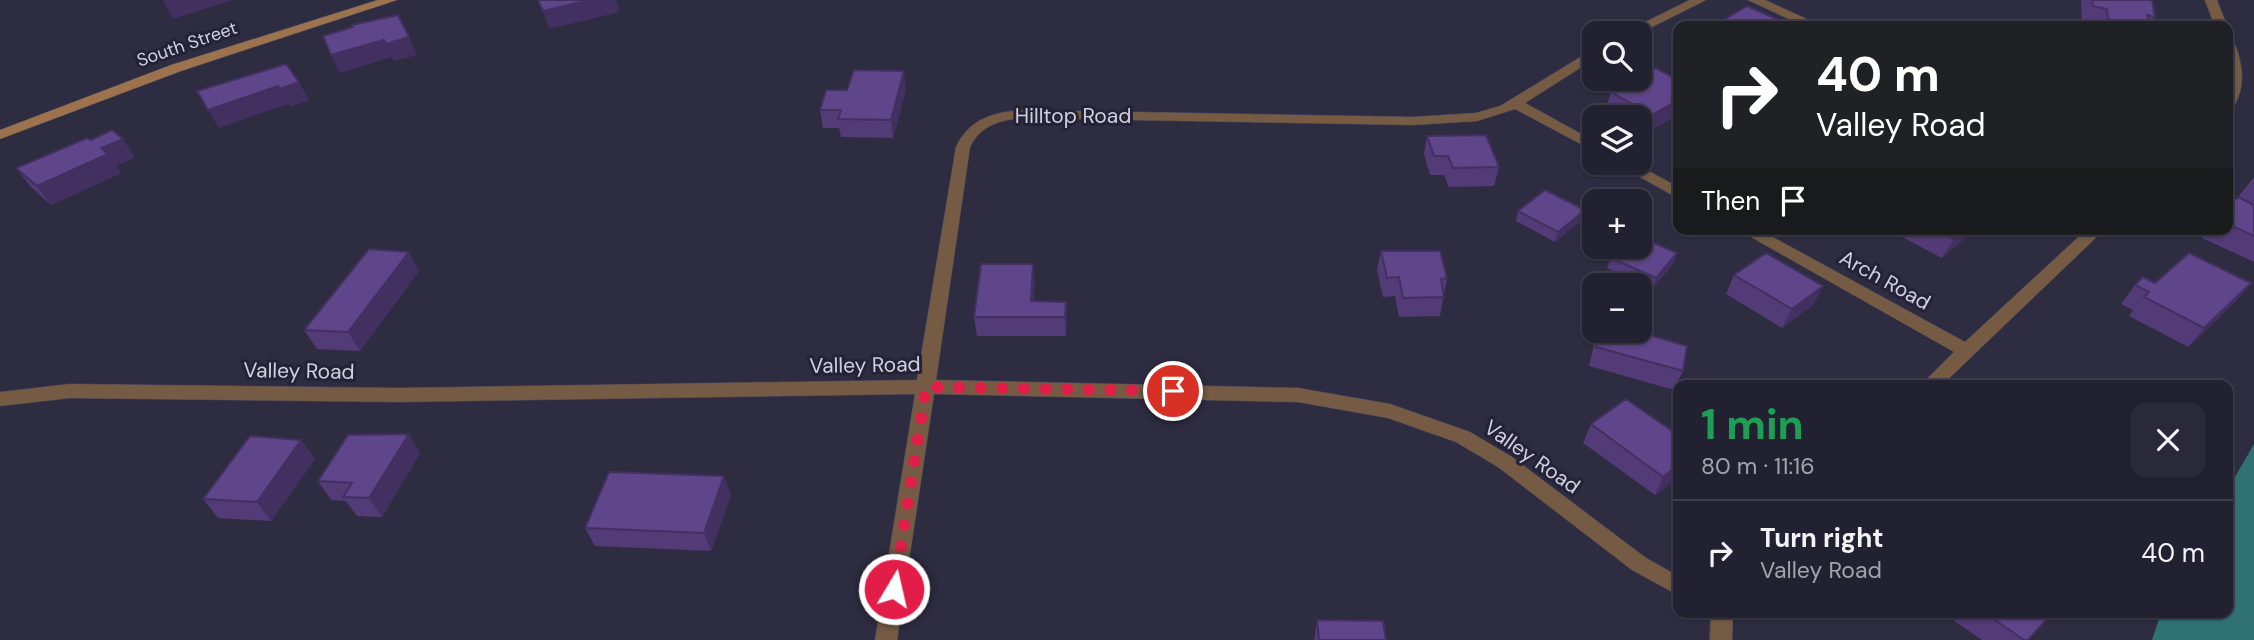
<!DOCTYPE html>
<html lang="en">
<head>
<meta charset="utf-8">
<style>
	:root { --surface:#222131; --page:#2a2939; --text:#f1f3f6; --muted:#a2a3ab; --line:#3f3e4d }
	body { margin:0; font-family:"DM Sans",sans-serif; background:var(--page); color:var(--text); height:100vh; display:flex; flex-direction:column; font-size:26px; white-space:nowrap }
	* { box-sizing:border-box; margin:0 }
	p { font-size:23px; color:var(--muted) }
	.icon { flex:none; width:38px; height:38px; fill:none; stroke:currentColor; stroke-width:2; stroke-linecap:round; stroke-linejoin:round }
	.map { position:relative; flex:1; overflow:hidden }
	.side { position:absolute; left:1673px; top:380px; width:560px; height:238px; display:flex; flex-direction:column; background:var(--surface); border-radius:14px; box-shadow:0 2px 5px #0004,0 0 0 2px var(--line) }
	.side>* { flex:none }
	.hud { position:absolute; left:1673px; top:21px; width:560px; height:214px; border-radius:14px; box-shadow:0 2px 5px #0004,0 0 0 2px var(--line); background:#202124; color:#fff; overflow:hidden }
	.tools { position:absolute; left:1582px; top:21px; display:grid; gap:14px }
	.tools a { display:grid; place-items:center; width:70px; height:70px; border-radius:14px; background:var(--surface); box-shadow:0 2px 5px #0004,0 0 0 2px var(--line); font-size:35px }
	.pin { position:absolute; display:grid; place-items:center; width:60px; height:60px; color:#fff; margin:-30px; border:4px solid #fff; border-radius:50%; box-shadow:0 2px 7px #0007 }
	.me { position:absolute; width:77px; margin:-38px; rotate:9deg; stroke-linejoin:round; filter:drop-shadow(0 0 5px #0008) }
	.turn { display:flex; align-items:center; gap:24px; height:147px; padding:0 28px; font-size:32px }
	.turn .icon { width:91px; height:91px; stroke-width:2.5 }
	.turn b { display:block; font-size:49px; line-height:60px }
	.then { display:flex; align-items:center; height:66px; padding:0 28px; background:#0003; gap:14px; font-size:26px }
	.round { display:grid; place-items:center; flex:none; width:74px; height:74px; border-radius:14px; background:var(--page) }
	.headline { display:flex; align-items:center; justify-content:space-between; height:119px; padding:0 28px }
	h1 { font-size:42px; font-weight:800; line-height:52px; color:#1e9e55 }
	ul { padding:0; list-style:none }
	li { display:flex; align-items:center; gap:21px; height:105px; padding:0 28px; border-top:2px solid var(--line) }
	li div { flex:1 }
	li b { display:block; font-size:26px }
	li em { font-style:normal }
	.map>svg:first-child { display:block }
	.water { fill:#307174 }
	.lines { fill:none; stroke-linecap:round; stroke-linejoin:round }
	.street-casing { stroke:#4b4a5d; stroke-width:1 }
	.secondary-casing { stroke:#4b4a5d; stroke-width:1 }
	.street { fill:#765b44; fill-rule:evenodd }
	.secondary { fill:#9d734d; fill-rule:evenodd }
	.wall { fill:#523b76 }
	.shaded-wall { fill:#423060 }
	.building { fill:#5f4589; stroke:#423060; stroke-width:2 }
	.route { stroke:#e11d48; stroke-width:12; stroke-dasharray:0 21.6 }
	.labels { text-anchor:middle; stroke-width:6; stroke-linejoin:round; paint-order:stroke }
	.far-street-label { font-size:18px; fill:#d1d0de; stroke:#242237 }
	.street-label { font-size:21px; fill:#d1d0de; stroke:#242237 }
</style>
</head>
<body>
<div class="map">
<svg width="2254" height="640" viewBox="0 0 2254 640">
	<rect width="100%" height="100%" fill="#2e2c41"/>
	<path class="water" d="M2254,444V640H2152L2161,613L2228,612V489Z"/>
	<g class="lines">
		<g class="street-casing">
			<path id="street" d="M1690,0H1706L1640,33H1623Z
				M1748,0H1765L1822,26H1804Z
				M2205,0H2217L2227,26H2215Z
				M2228,40L2235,44C2243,67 2246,86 2233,108L2228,109Z
				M1594,49V59L1525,103L1594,141V151L1515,109L1477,121L1413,125L1023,118C1000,120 981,125 970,147L936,380L1298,388L1390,404L1470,432L1512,457L1646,558L1678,576V595L1632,570L1498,467L1456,442L1388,418L1298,402L934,394L897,640H875L915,394L399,402L70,398L0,406V392L70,384L399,388L917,380L956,147C969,119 993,112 1023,110L1413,117L1476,113L1500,106Z
				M1615,163H1634L1678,187V198Z
				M1737,229H1758L1965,342L2087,229H2105L1942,385H1921L1954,352Z
				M1711,612H1733L1732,640H1710Z"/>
		</g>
		<g class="secondary-casing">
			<path id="secondary" d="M378,0H397L181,71L0,139V130L171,65Z"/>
		</g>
		<use href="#street" class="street"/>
		<use href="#secondary" class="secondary"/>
	</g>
	<path class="wall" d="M2081,0H2152L2155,17L2149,26H2096L2082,23Z
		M1678,80V115L1646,133L1640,130V117H1617L1605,111L1611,92Z
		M906,89L893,138L841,137L839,128H823L820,110L847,90Z
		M1427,136L1499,167L1494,186L1449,187L1444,175H1430L1424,154Z
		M91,140L135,157L116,166L121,173L51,205L31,187L16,168Z
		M2254,177V204L2238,197Z
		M2228,203L2230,204L2254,205V262L2202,238L2206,232L2200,229H2228Z
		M1518,211L1582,220L1555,242L1516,221Z
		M1887,229H1976L1942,258Z
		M1381,251L1447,278L1440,316L1399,317L1395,296L1383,297L1377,270Z
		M1677,253L1673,264L1652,289L1607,268L1611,258Z
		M419,271L360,351L317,349L304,330Z
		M1734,275L1823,286L1813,305L1782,328L1726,294Z
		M1035,283L1033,301L1066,302V336H977L974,317Z
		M2155,283H2251L2235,302L2188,347L2129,316L2133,310L2121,304L2135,285Z
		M1597,331H1640L1683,371L1674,390L1589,366Z
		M1591,424L1678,477L1655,495L1583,443Z
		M301,440L315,459L271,521L218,518L203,499Z
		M420,453L382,517L357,516L346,501L331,500L318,481Z
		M731,495L711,551L595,546L585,528Z
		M2053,612L2028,640H1982L1943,613Z
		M1317,620L1386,640H1314Z"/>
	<path class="shaded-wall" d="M166,0H232L173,19L163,1Z
		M590,0H616L620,12L549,29L543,11Z
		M409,37L417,55L394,61L386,44Z
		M384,40L392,57L340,73L331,55Z
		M904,71L906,89L893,138L891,120Z
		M299,82L309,100L290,107L280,89Z
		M278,86L288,104L219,128L208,110Z
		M1678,100V115L1646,133L1652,115Z
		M123,139L135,157L116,166L121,173L51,205L37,186L101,148Z
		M1585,210L1582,220L1555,242L1558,232Z
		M1965,229H1976L1942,258L1954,239Z
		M409,252L419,271L360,351L348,332Z
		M1677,253L1673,264L1652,289L1656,278Z
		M1033,264L1035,283L1032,317L1031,301Z
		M2251,283L2235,302L2188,347L2204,328Z
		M1823,286L1813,305L1782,328L1792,309Z
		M1066,302L1067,321L1066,336L1065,317Z
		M409,434L420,453L382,517L369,498Z
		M301,440L315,459L271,521L257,502Z
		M1678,465V477L1655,495L1663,477Z
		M724,476L731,495L711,551L704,533Z"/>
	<path class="building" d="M538,0H590L543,11Z
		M2092,0H2152L2155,17L2147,15L2149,26H2143L2108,19L2107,9L2093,6Z
		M1747,6L1779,20L1770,26H1725L1726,25L1720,22Z
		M398,15L409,37L386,44L384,40L331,55L323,36L353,27L352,25Z
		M286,64L299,82L280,89L278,86L208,110L197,91Z
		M1656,68L1678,80V100L1652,115L1611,92L1637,79H1640V77Z
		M854,70L904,71L891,120L838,119L841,110H820L826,90H847Z
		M112,130L123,139L101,148L108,154L37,186L16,168L87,138L91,140Z
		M1486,135L1499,167L1453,168L1448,156H1434L1427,136Z
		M1545,190L1585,210L1558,232L1518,211Z
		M2238,197L2254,205V236L2228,224V203L2230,204Z
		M1935,229H1965L1954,239Z
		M1640,237L1677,253L1656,278L1611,258L1620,247H1640Z
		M369,249L409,252L348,332L304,330Z
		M1381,251H1440L1447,278L1441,279L1444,297L1403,298L1399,277L1387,278Z
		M1766,253L1823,286L1792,309L1734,275Z
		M2189,253L2251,283L2204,328L2144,297L2149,292L2135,285L2143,277L2155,283Z
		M981,264H1033L1031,301L1066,302L1065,317H974Z
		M1640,317L1649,319L1646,334L1687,346L1683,371L1596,347L1600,331H1640Z
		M1626,399L1678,435V465L1663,477L1591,424Z
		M409,434L369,498L343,497L352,483L318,481L348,435Z
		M250,436L301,440L257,502L203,499Z
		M609,472L724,476L704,533L585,528Z
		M1984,612H2053L2028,640H2024Z
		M1317,620L1383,621L1386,640H1319Z"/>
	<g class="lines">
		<path class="route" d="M894,589L926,387L1173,391"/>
	</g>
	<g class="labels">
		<g class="far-street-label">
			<text transform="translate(187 44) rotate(-19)" y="6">South Street</text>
		</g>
		<g class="street-label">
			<text x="1073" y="123">Hilltop Road</text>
			<text transform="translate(1885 280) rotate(29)" y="7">Arch Road</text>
			<text transform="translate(865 365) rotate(-1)" y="7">Valley Road</text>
			<text transform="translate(299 371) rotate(1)" y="7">Valley Road</text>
			<text transform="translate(1532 457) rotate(35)" y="7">Valley Road</text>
		</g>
	</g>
</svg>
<div class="tools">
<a><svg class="icon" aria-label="search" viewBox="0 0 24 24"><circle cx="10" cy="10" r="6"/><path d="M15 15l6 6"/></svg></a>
<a><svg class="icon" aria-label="layers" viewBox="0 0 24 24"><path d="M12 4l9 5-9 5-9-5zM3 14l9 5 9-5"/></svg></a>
<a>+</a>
<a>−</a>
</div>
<div class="pin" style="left:1173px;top:391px;background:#d93025"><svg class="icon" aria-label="arrive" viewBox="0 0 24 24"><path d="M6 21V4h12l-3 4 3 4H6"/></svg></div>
<svg class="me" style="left:894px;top:589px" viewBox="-20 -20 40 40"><circle r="17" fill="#e11d48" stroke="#fff" stroke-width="3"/><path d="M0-11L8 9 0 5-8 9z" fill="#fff"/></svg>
<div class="hud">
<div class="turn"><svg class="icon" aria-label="right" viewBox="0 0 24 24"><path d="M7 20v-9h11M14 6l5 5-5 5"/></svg><div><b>40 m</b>Valley Road</div></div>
<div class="then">Then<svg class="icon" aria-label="arrive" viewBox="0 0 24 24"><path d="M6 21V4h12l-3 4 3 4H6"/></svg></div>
</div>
<section class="side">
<div class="headline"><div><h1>1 min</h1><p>80 m · 11:16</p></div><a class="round"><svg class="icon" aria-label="close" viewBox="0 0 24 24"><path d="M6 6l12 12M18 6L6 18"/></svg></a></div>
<ul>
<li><svg class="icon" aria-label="right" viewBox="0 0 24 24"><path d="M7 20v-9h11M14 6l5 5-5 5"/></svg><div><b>Turn right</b><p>Valley Road</p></div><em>40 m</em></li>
</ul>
</section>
</div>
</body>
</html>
